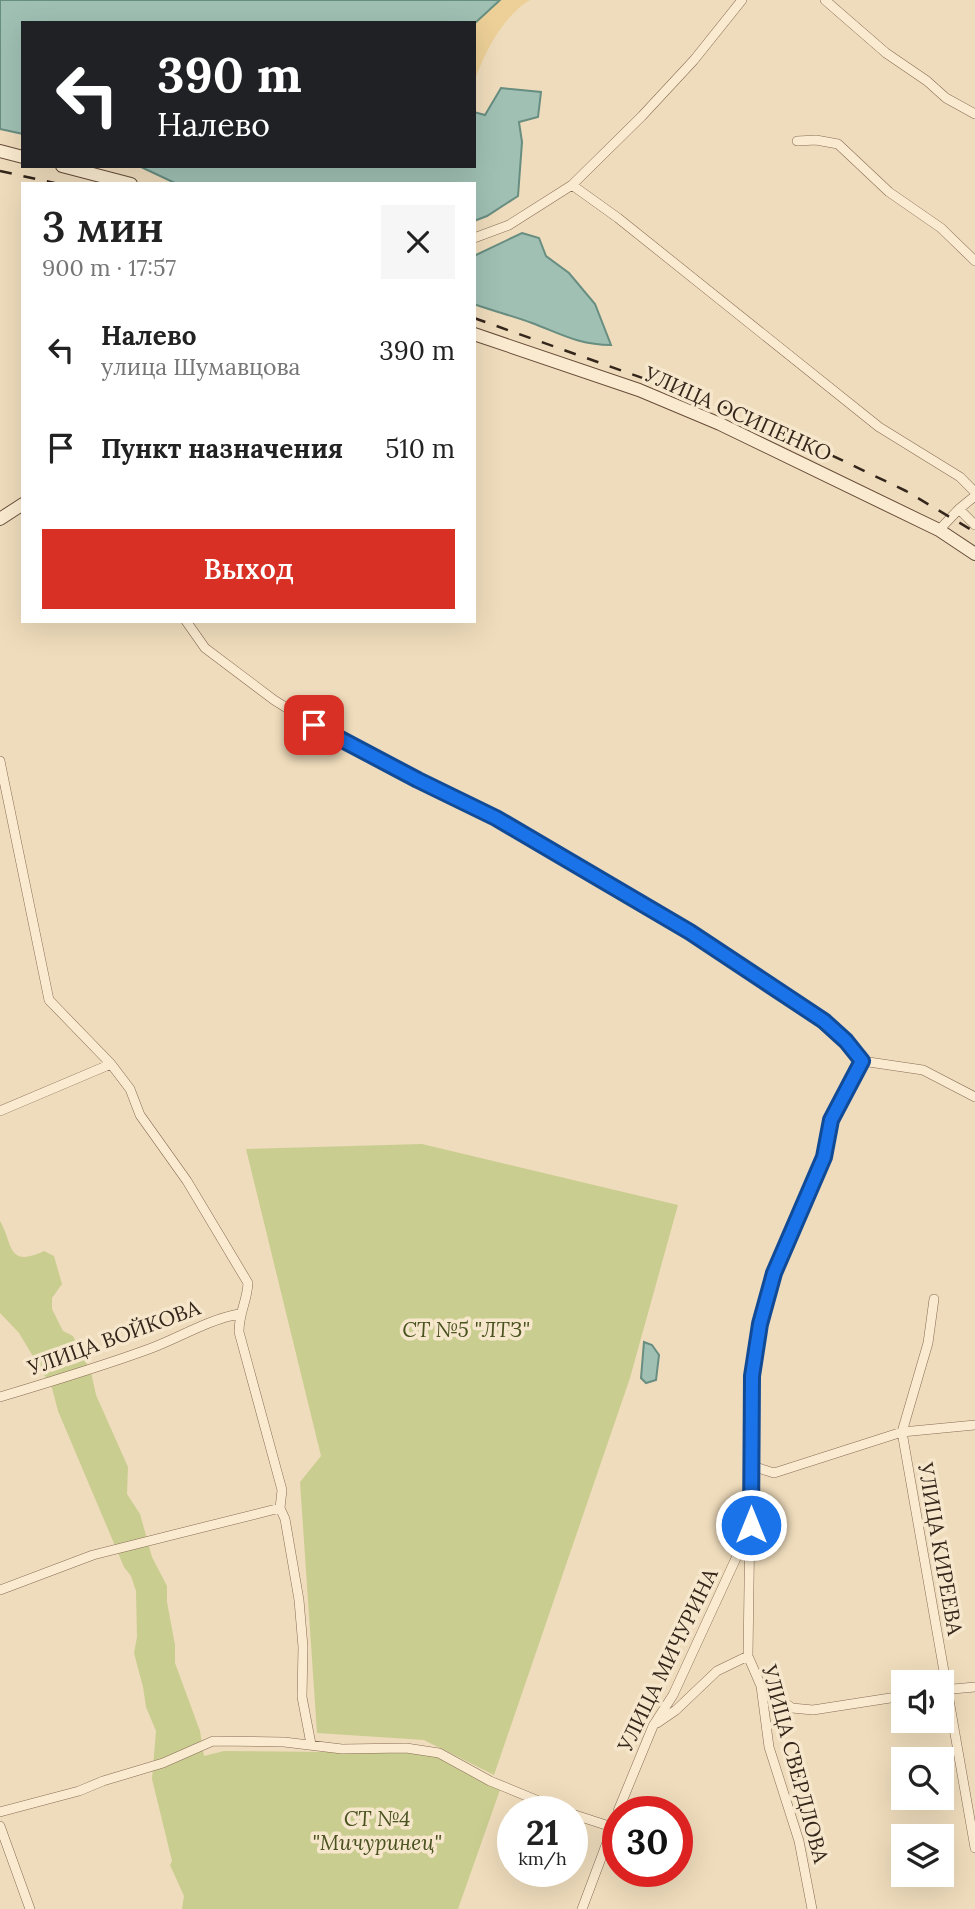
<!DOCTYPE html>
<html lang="ru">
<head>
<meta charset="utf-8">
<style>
	:root { --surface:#fff; --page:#f6f6f6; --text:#222; --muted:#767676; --accent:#d93025 }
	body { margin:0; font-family:Lora,serif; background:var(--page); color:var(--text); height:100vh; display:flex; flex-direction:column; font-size:26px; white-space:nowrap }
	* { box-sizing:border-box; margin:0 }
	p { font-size:23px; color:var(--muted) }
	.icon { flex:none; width:38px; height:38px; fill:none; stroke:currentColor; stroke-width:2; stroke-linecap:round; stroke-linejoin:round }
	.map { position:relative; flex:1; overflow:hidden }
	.sheet { position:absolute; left:21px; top:182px; width:455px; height:441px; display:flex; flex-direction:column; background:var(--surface); border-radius:0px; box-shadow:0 7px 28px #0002 }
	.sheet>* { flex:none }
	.top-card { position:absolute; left:21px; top:21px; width:455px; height:147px; border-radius:0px; box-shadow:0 7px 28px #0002; background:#202124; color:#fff; overflow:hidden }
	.fabs { position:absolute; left:891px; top:1670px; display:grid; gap:14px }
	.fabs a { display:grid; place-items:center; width:63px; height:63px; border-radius:0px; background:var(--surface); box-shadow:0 7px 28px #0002; font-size:35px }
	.speed { position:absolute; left:497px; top:1796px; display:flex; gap:14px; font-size:35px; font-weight:700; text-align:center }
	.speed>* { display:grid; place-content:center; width:91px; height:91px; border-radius:50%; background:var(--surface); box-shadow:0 7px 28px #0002; line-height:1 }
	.speed small { font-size:18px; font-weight:400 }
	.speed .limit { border:10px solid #d22; background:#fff; color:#111 }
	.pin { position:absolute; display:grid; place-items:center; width:60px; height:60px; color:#fff; margin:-30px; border-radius:14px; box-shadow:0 4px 10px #0006 }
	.me { position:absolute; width:77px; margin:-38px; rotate:0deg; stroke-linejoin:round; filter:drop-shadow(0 0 5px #0008) }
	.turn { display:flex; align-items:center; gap:24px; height:147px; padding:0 21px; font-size:32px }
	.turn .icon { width:91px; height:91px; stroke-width:2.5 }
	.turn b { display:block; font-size:49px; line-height:60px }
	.round { display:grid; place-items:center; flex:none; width:74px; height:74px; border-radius:0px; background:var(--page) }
	.headline { display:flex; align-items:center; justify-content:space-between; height:119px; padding:0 21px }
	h1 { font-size:42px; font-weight:600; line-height:52px }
	.button { display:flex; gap:14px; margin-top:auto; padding:14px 21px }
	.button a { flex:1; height:80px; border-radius:0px; background:var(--accent); color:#fff; font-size:28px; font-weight:600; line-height:80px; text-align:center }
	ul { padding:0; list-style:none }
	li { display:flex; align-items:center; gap:21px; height:98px; padding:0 21px }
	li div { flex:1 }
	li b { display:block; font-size:26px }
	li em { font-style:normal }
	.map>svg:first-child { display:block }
	.green { fill:#cacd90 }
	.sand { fill:#edd097 }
	.water { fill:#a0c0b4; stroke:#688d81; stroke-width:2 }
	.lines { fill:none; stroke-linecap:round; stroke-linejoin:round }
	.street-casing { stroke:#876c55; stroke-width:10 }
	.secondary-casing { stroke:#684d39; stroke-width:14 }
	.street { stroke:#faeacf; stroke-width:9 }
	.secondary { stroke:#faeacf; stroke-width:12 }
	.rail { stroke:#35261b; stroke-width:2.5; stroke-dasharray:12 12; stroke-linecap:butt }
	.route-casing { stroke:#114b97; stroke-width:18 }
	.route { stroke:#1a73e8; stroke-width:12 }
	.labels { text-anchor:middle; stroke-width:7; stroke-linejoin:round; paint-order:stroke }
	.street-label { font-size:21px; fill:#35261b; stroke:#f6e7cc }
	.park-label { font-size:21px; font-style:italic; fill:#4a5320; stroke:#f6e7cc }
</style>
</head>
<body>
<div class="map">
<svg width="975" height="1909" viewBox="0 0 975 1909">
	<rect width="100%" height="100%" fill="#efdcbc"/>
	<path class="green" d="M422,1144L678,1205L630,1378L494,1775L424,1740L317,1733L300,1482L321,1456L246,1149Z
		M0,1221C13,1242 6,1269 44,1251L54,1256L62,1284L52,1298V1309L63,1331L73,1336L91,1372L96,1395L128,1467L127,1494L140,1514L152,1557L167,1586V1602L175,1645V1663L200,1731L204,1756L224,1751L433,1753L501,1787L458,1909H182L184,1896L170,1865L172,1861L152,1779L156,1731L146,1707L143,1687L134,1653L137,1637L136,1591L131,1576L124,1567L58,1411L52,1388L19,1333L0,1313Z"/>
	<path class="sand" d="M500,0H530C502,17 485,52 474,82V24Z"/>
	<path class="water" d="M0,0H500L474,24L23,23V134L0,129Z
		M501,88L541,92L538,117L519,122L522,142L518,196L487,216L474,221V184H177L139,166H474V112L485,115Z
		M522,233L539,238L546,256L569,273L595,304L611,345C579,345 561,334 532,323C513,316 493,311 474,304V256Z
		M644,1342L652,1345L659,1355L656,1380L646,1383L641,1378Z"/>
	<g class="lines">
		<g class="street-casing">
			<path id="street" d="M825,0L886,53L927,81L946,98L975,114
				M797,141L816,140L838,144L889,192L941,228L975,261
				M572,185L618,218L879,427L960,477L975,492
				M474,238L509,225L572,185L642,116L694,60L742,0
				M959,509L975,525
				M939,530L959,509L975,496
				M186,621L205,648L274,700L314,725L418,780L496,818L690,932L824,1021L846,1041L862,1061L923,1070L975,1097
				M0,761L49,1000L111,1064L130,1089L140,1115L187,1181L248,1283C247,1302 239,1312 239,1332L282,1490L280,1508L285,1519L299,1600L303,1647L302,1697L311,1744
				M0,1111L111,1064
				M934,1299L928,1343L902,1432L975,1848
				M0,1397C50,1382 100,1367 149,1349C179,1338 207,1320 239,1314
				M752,1466L774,1473L902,1432L975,1425
				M0,1590L93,1555L280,1508
				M761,1686L792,1708L813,1710L903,1696
				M942,1690L975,1687
				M657,1723L676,1710L717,1671L748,1656
				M618,1811L653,1726L673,1695L749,1530
				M0,1812L79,1791L103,1781L163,1763L213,1741L284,1742L342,1749L406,1748L439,1753L490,1781L563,1811
				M572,1814L612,1827
				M0,1826L30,1909
				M582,1909L618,1813
				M812,1909L799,1841L769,1747L761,1686L748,1656L752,1375L760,1324L774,1273L824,1157L831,1120L862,1061"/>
		</g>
		<g class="secondary-casing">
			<path id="secondary" d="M0,151L23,157
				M62,166L131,184
				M474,334L639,390L720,424L939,530L975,554
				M0,519L23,504"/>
		</g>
		<use href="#street" class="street"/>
		<use href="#secondary" class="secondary"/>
		<path class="rail" d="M0,171L59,184
			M474,318L752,417L906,491L975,532"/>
	</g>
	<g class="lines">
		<g class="route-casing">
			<path id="route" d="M314,725L418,780L496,818L690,932L824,1021L846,1041L862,1061L831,1120L824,1157L774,1273L760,1324L752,1376L751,1525"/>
		</g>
		<use href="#route" class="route"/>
	</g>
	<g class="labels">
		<g class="street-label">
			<text transform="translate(738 414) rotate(24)" y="7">УЛИЦА ОСИПЕНКО</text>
			<text transform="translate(114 1338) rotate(-20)" y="7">УЛИЦА ВОЙКОВА</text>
			<text transform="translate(940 1549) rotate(80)" y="7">УЛИЦА КИРЕЕВА</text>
			<text transform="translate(668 1660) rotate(-64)" y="7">УЛИЦА МИЧУРИНА</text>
			<text transform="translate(795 1764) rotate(75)" y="7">УЛИЦА СВЕРДЛОВА</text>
		</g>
		<g class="park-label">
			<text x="466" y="1337">СТ №5 "ЛТЗ"</text>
			<text x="377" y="1826">СТ №4<tspan x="377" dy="24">"Мичуринец"</tspan></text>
		</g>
	</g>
</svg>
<div class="fabs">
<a><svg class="icon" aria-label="sound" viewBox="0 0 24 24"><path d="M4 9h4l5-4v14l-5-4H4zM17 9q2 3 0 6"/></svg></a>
<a><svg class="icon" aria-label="search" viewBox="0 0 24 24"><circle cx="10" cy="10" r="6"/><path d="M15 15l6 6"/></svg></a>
<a><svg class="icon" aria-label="layers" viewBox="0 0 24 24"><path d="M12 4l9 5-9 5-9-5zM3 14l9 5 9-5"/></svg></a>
</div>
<div class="speed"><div>21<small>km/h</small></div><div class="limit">30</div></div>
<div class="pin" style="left:314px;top:725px;background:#d93025"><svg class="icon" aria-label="arrive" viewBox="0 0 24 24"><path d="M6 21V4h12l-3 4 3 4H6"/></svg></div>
<svg class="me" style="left:751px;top:1525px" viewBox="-20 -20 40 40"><circle r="17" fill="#1a73e8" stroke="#fff" stroke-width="3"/><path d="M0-11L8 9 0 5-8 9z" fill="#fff"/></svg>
<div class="top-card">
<div class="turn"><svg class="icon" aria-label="left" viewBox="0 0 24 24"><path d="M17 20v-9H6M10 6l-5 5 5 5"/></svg><div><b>390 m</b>Налево</div></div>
</div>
<section class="sheet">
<div class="headline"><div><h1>3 мин</h1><p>900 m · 17:57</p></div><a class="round"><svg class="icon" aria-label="close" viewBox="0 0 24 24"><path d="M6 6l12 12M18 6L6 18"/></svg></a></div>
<ul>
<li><svg class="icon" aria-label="left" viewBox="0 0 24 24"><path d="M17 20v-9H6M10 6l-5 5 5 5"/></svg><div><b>Налево</b><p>улица Шумавцова</p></div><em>390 m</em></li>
<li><svg class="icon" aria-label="arrive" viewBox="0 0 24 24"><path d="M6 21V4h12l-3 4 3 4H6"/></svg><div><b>Пункт назначения</b></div><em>510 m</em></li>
</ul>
<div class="button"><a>Выход</a></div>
</section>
</div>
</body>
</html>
